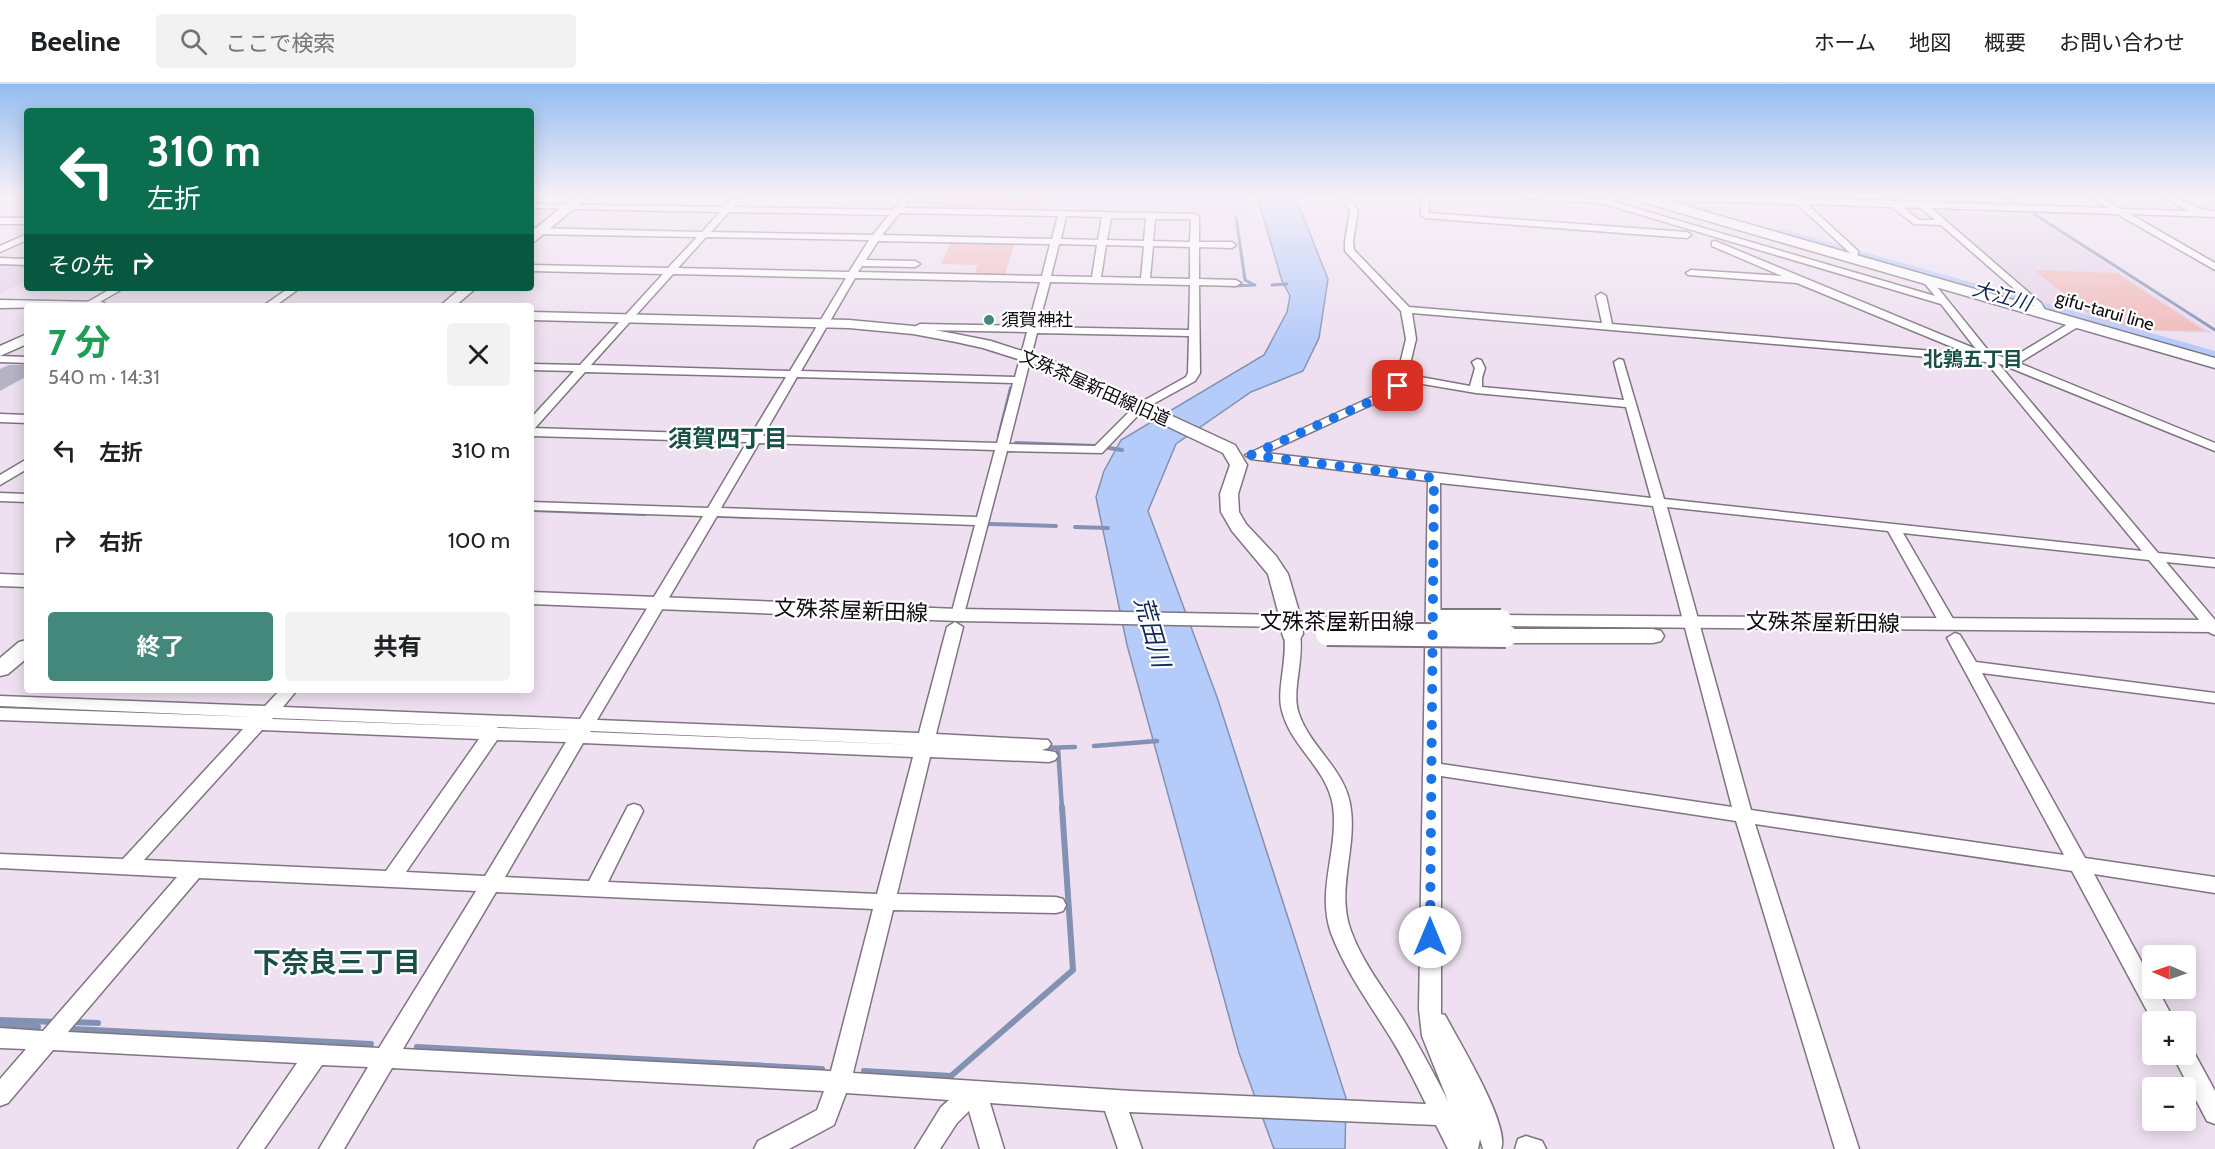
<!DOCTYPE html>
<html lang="ja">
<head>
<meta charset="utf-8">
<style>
	:root { --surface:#fff; --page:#f2f2f2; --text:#202124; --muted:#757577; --line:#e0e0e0; --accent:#44887b }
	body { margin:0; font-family:Cabin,"Noto Sans JP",sans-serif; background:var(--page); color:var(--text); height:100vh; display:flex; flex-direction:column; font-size:22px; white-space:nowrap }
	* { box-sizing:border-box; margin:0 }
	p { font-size:20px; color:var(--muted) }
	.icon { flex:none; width:33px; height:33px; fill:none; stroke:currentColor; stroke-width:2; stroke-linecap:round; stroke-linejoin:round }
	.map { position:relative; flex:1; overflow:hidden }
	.panel { position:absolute; left:24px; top:219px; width:510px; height:390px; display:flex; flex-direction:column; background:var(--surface); border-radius:6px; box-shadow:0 3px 15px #0003 }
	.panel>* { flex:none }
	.guide { position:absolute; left:24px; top:24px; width:510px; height:183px; border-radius:6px; box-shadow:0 3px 15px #0003; background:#0b6e4f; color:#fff; overflow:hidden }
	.needle { width:39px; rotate:272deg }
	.buttons { position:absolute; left:2142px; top:861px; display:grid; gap:12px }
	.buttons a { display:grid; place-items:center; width:54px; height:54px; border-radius:6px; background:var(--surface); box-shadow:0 3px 15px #0003; font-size:30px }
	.pin { position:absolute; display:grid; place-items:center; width:51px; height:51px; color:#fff; margin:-26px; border-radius:12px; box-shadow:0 3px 9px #0006 }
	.me { position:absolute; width:66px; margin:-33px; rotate:0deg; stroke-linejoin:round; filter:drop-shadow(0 0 4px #0008) }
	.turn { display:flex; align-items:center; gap:21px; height:126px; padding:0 24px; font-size:27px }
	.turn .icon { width:78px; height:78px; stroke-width:2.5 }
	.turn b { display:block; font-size:42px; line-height:51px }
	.then { display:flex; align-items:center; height:57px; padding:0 24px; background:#0003; gap:12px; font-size:22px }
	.round { display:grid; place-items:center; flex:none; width:63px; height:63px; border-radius:6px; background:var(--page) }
	.headline { display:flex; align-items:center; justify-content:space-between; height:102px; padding:0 24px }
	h1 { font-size:36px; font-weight:700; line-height:45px; color:#1e9e55 }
	.action { display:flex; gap:12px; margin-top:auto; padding:12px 24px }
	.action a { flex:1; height:69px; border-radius:6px; background:var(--accent); color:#fff; font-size:24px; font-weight:700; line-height:69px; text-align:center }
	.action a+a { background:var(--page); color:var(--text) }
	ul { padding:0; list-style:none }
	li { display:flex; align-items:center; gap:18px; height:90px; padding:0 24px }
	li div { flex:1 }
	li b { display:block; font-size:22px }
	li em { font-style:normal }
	header { display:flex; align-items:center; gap:36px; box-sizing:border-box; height:84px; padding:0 30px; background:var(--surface); border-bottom:2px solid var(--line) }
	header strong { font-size:28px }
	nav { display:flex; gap:33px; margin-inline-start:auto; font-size:21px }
	.search { width:420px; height:54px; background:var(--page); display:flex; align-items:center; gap:15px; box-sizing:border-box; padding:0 21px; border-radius:6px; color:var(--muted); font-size:22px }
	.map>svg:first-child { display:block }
	.built { fill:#e5d3e9 }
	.green { fill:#f1b9b9 }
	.water { fill:#b5cbf9; stroke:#8391b3; stroke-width:1.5 }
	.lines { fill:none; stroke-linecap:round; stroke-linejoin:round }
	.stream-far3 { stroke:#8391b3; stroke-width:3 }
	.stream-far2 { stroke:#8391b3; stroke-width:4 }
	.stream-far1 { stroke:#8391b3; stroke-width:4.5 }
	.stream { stroke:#8391b3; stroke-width:6 }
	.river { fill:#b5cbf9; fill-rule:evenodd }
	.building { fill:#b6b3c5 }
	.street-casing { stroke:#807482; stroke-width:3 }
	.secondary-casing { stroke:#807482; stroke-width:3 }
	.primary-casing { stroke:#807482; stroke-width:3 }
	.street { fill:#fff; fill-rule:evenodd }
	.secondary { fill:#fff; fill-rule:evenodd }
	.primary { fill:#fff; fill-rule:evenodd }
	.secondary-bridge-casing { stroke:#807482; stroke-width:26; stroke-linecap:butt }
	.secondary-bridge { stroke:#fff; stroke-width:22 }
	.route { stroke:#1a73e8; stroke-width:10; stroke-dasharray:0 18 }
	.poi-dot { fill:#44887b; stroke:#fff; stroke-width:2 }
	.labels { text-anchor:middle; stroke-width:4.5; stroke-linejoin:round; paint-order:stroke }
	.far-street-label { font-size:18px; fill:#0e0a0f; stroke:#fff }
	.far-poi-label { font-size:18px; fill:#0e0a0f; stroke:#fff; text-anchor:start }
	.far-water-label { font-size:20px; font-style:italic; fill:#13275c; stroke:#fff }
	.far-neighbourhood-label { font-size:20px; font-weight:bold; fill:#185047; stroke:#fff }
	.street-label { font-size:22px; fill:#0e0a0f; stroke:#fff }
	.neighbourhood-label { font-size:24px; font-weight:bold; fill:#185047; stroke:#fff }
	.water-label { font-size:24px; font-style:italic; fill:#13275c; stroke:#fff }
	.near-neighbourhood-label { font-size:28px; font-weight:bold; fill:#185047; stroke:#fff }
</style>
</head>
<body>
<header>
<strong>Beeline</strong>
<div class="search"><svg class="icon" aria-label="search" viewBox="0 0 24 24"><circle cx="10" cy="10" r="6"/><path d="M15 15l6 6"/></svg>ここで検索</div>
<nav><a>ホーム</a><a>地図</a><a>概要</a><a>お問い合わせ</a></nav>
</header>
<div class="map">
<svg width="2215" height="1065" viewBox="0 0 2215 1065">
	<rect width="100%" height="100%" fill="#eee0f0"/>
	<path class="built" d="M914,112H1246L1252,132L905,125Z
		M1928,123L2024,126L2213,249L2151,247L2149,250L2039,220Z
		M4,178L27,179V196L0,210V180Z"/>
	<path class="green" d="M920,112H1047L1042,125L914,122Z
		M952,156L1015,158L1004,194L973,193L978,181L941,180Z
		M2034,186L2117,189L2205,247L2149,246L2148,249L2092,233Z"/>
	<path class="water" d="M1257,112H1295L1328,195L1319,254L1303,287L1251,308L1176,360L1148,427L1217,613L1346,1014L1345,1065H1274L1239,969L1127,561L1096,413L1104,387L1121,356L1264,271L1287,228L1290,212L1282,197Z"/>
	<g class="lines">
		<path class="stream-far3" d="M2006,112L2215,246
			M15,113H27
			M1236,133L1245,196L1254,201
			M1272,201L1287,200
			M1233,202L1255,201"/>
		<path class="stream-far2" d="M999,352L1011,304
			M1016,359L1096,362
			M1109,364L1122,366
			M531,426L645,430
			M720,432L759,433
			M989,440L1056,442
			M1075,443L1108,444"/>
		<path class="stream-far1" d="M0,623L159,630
			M271,634L358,637
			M492,643L564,646
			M1094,662L1157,657
			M1042,664L1075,663
			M1058,664L1062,725"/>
		<path class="stream" d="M0,936L56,938
			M71,938L98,939
			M0,941L38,943
			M74,945L371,960
			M417,963L822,985
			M864,987L951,992L1073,886L1062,723"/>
		<path class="river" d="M1644,112H1667L1709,124L1712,127L1704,132L1646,115Z
			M1782,145L2215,267V279L1776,153L1774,150Z"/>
	</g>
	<path class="building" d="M9,281H27V292L0,307V285Z"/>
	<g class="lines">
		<g class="street-casing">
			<path id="street" d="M0,112L27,113V117L0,116Z
				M735,112H743L733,123L893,126L905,112H913L904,124L1195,130L1199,133V158H1232L1236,161L1232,164L1199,163V195L1236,196L1241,199L1236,202L1199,201L1200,289L1195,297L1144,325L1102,369L1007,367L963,534H953L951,531L975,441L717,432L597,636L919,649L947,543L955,538L963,543L936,650L1048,656L1051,660L1048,664L1042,666L1055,668L1058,672L1055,676L1049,678L930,673L897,810L1056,813L1063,815L1066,821L1063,827L1056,829L893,826L853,989L1132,1007L1426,1020C1414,996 1402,971 1387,948C1367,916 1344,884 1331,849C1316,806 1339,765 1333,722C1327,684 1291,663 1282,627C1276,606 1288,576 1284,550L1292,545L1300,550C1304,576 1292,606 1298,627C1309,664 1347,685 1351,726C1356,767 1336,807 1351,847C1363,880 1386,908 1404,937C1420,963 1434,990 1448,1017L1422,952L1419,925L1428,397L1251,375L1245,371L1383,308L1403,293L1404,286L1400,280L1406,255L1401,227L1345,167V157L1350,127L1345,119L1335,112C1348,112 1352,116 1358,127L1353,157L1354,166L1409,223L1602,239L1596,212L1601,209L1606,212L1612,240L1969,270L1797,199L1688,191L1686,189L1691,186L1782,192L1712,162V158L1715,157L1976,265L1941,220L1601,119L1522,114L1518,112L1602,115L1624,112L1611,117L1935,212L1921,195L1929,193L1991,270L2010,275L2073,237H2081V241L2019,279L2215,359V367L1998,279L2158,469L2215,475V483L2166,478L2215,536V551L2210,549L2149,476L1903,449L1956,540L1948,545L1940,540L1888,447L1667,423L1751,726L2064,771L1947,554L1955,549L1960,551L1976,578L2215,609V619L1982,589L2085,774L2215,793V809L2094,790L2152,897V904H2157L2175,938H2153L2072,787L1755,740L1859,1065H1835L1736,737L1441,692V930L1445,931C1458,956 1511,1042 1501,1065H1483L1480,1055L1478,1065H1448L1436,1041L1129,1028L1142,1065H1118L1105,1027L990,1019L1004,1065H980L969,1027L957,1039L940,1065H915L941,1023L949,1016L846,1009L834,1041L789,1065H754L758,1057L817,1026L824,1007L392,984L344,1065H319L368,983L322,981L264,1065H238L297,979L53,966L8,1019L0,1022V995L26,965L0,964V944L43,947L177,793L0,784V770L123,775L243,645L0,636V624L255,633L0,622V612L265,622L280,606H297L283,623L580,635L703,432L531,426V418L708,424L747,358L531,352V334L574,287L531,286V280L580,281L663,190L531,187V181L668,184L697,153L531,150V144L702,148L720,128L531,124V120L724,123ZM729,128L889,131L873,151L711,148ZM900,129L1058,132L1052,155L882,151ZM1066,132L1102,133L1098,156L1061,155ZM1111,134H1146L1144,157L1107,156ZM1155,135H1191L1190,158L1153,157ZM706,153L869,156L849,188L678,184ZM878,157L1050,160L1042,192L858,188L862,182L915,183L920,180L915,177L866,176ZM1059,160L1097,161L1092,193L1051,192ZM1106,161L1144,162L1141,194L1101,193ZM1153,162L1190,163V195L1150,194ZM673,190L846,194L790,287L591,281ZM855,194L1040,198L1028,242L920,240L908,246L913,249L921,246L1027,248L1015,293L801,287ZM1050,198L1190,201L1189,246L1038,243ZM1412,229L1986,278L2142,467L1664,415L1623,276L1619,275L1614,278L1624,316L1482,303V294L1485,284L1481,276L1477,275L1472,278L1475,284L1470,302L1415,292L1414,286L1410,280L1416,255ZM1037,249L1189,252L1188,289L1186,293L1136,321L1095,362L1009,360ZM585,288L786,293L751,351L532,344H535ZM797,293L1013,299L997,359L763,352ZM1411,298L1476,309L1626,323L1651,414L1265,369L1391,312ZM759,359L995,366L977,433L721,424ZM1440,399L1653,422L1732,723L1441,680ZM273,634L491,643L272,635ZM496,643L574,646L499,644ZM262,646L479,655L386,787L144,776ZM591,647L916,661L590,648ZM497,656L566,658L485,792L406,788ZM583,659L913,673L877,810L608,798L643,727L640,722L634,720L628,722L589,797L505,793ZM199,794L476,807L379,964L68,948ZM496,808L873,825L831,987L403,965Z
				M1421,112H1429V129L1687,148L1691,151L1687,154L1425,134L1421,131Z
				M1669,112L1797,114L2108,124L2089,112H2099L2121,125L2188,127L2162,112C2181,111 2194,127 2215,127V133L2130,130L2215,179V186L2117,130L1931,124L2041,219L2045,226L2038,231L2033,228L2034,222L1941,141L1914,140L1892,123L1807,120L1858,167V171L1850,176L1845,173L1850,169L1797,120L1672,116L1651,118L1647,116ZM1903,123L1921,124L1935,136H1919Z
				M0,134H27V140H0Z
				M27,150V156L0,168V162Z
				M0,174L27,175V181L0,180Z
				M112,204H124L93,222H81Z
				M289,204H300L275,222H263Z
				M0,272L27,273V279L0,278Z
				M0,330L27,331V339L0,338Z
				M27,375V385L0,401V391Z
				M0,409L27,410V418L0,417Z
				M2186,961L2191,963L2215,1007V1040L2207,1037L2172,970H2186Z
				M1526,1052L1542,1057L1546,1065H1515L1518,1055Z"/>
		</g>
		<g class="secondary-casing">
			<path id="secondary" d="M576,112H589L535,157L531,158V148Z
				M461,204H476L455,222H440Z
				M0,216L102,218L109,222L0,224Z
				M531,228L849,236L913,242L956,250L991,257L1053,277L1235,361L1247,381L1238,410L1239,428L1246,440L1276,472L1288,490L1300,531L1335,533L1339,538L1335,543L1302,544L1303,550L1300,555L1292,557L1284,555L1280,543L958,537L531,520V508L958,525L1279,531L1268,490L1232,447L1221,428L1220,410L1230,381L1223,369L1043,283L983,264L956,258L913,250L849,244L531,236Z
				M27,250V260L0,272V262Z
				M0,490L27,491V503L0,502Z
				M1501,531L2215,536V548L1494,542L1490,537L1494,532Z
				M1506,545H1653L1661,547L1664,552L1661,557L1653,559H1506L1498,557L1495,552L1498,547Z
				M27,556V574L8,590L0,592V574L19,558Z"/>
		</g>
		<g class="primary-casing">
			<path id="primary" d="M1631,112H1651L2215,274V284L1632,115Z"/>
		</g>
		<use href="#street" class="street"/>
		<use href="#secondary" class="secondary"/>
		<use href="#primary" class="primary"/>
		<g class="secondary-bridge-casing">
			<path id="secondary-bridge" d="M1442,537H1501
				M1327,550L1506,552"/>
		</g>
		<use href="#secondary-bridge" class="secondary-bridge"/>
	</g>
	<linearGradient id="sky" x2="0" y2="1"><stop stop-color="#93bdef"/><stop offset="0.43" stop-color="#f7f1f8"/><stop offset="1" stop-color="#f7f1f8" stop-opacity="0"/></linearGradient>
	<rect width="2215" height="261" fill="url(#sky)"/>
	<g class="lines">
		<path class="route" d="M1398,302L1387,310L1251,371L1434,394L1430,853"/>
	</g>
	<circle class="poi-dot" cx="989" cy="236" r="6"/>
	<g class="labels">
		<g class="far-street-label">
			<text transform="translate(2105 227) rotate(16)" y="6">gifu-tarui line</text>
			<text transform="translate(1095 304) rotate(24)" y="6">文殊茶屋新田線旧道</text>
		</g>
		<g class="far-poi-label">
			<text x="1001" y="242">須賀神社</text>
		</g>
		<g class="far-water-label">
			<text transform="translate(2002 212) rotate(16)" y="7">大江川</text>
		</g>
		<g class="far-neighbourhood-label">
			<text x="1973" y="282">北鶉五丁目</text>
		</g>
		<g class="street-label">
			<text transform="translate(851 526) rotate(2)" y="8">文殊茶屋新田線</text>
			<text x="1337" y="545">文殊茶屋新田線</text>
			<text transform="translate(1823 538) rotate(1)" y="8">文殊茶屋新田線</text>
		</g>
		<g class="neighbourhood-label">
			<text x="728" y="363">須賀四丁目</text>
		</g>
		<g class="water-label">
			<text transform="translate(1152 548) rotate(74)" y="8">荒田川</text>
		</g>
		<g class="near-neighbourhood-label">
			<text x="337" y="888">下奈良三丁目</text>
		</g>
	</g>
</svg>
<div class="buttons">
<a><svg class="needle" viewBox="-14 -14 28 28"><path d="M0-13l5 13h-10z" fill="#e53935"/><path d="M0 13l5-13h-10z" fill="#757577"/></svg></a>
<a>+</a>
<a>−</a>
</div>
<div class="pin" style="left:1398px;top:302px;background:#d93025"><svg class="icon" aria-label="arrive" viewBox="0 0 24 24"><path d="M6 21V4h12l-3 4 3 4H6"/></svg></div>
<svg class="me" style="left:1430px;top:853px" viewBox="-20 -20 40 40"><circle r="19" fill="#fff"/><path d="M0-13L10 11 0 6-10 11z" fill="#1a73e8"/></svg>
<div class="guide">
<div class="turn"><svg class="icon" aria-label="left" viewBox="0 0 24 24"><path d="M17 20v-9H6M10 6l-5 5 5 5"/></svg><div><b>310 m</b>左折</div></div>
<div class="then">その先<svg class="icon" aria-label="right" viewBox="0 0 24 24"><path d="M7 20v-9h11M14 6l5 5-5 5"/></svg></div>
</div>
<section class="panel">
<div class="headline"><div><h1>7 分</h1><p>540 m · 14:31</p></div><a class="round"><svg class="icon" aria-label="close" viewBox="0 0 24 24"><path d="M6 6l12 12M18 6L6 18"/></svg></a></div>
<ul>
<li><svg class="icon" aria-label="left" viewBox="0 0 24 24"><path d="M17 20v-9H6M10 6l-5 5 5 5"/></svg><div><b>左折</b></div><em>310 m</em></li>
<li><svg class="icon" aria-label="right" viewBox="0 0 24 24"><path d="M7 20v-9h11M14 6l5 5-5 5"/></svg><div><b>右折</b></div><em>100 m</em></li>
</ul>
<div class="action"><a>終了</a><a>共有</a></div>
</section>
</div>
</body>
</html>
